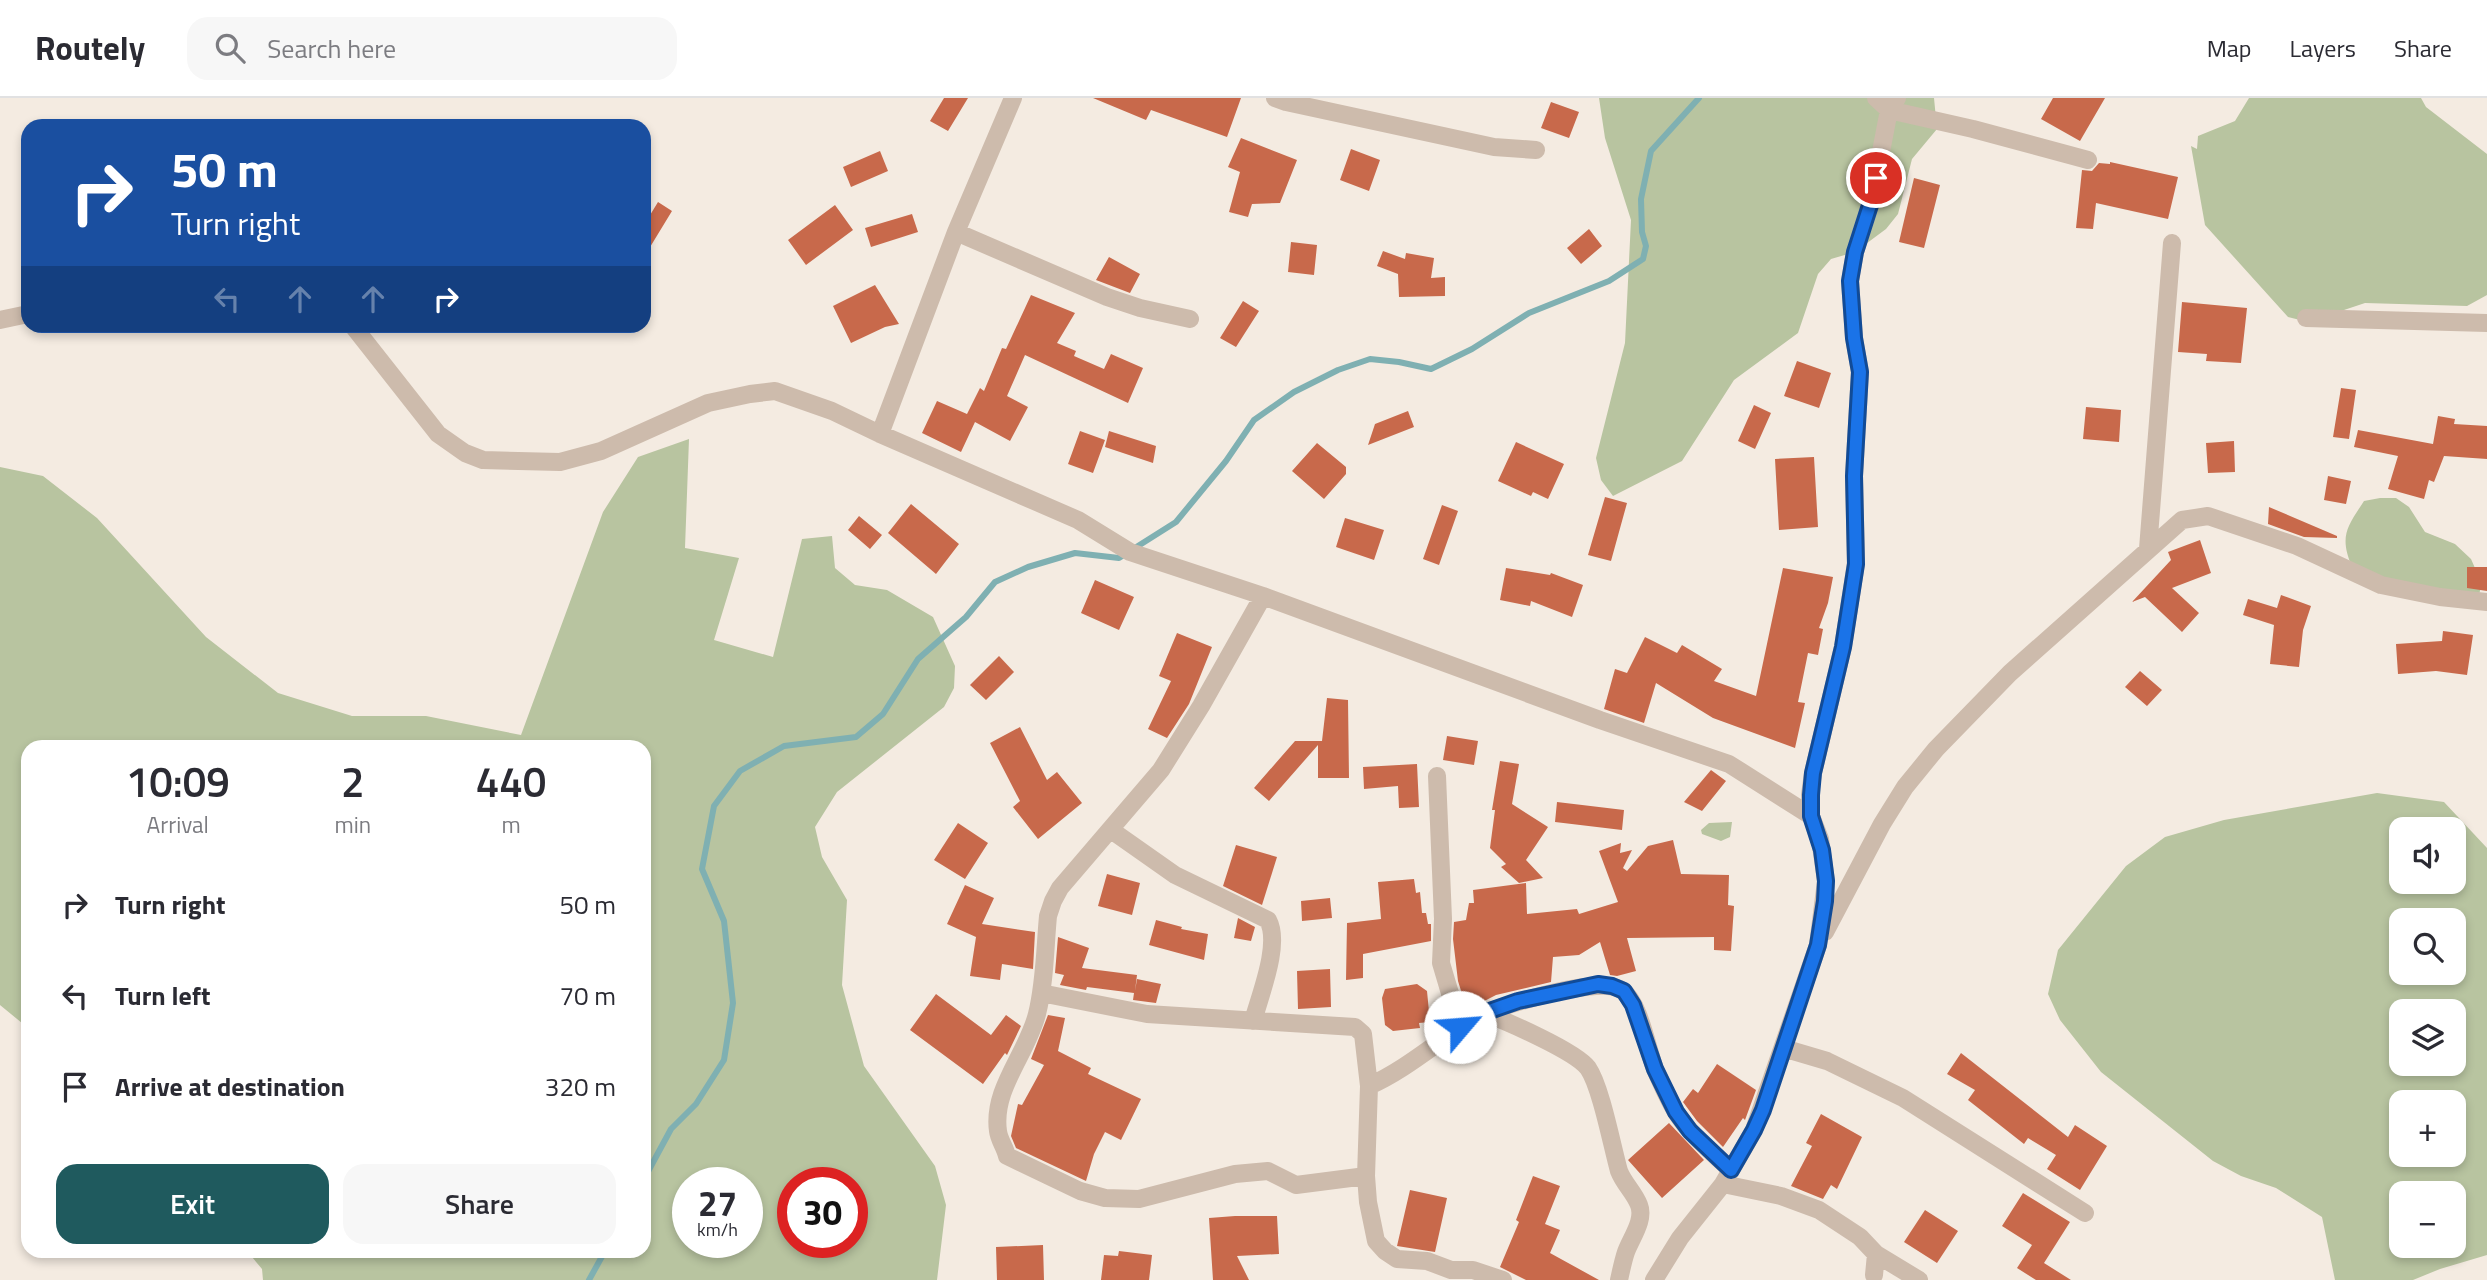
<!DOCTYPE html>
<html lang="en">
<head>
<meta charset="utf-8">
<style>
	:root { --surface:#fff; --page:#f7f7f7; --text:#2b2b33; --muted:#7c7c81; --line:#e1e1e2; --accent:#1f5a5e }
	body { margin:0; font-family:"Titillium Web",sans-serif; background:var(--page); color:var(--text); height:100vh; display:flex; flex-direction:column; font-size:26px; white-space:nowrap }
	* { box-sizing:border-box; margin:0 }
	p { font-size:23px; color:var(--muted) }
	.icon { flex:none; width:38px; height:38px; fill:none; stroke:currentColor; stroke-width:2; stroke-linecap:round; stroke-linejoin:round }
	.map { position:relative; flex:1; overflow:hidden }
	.panel { position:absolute; left:21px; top:642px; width:630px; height:518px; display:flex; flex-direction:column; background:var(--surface); border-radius:21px; box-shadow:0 4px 10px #0003 }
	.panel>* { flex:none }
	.banner { position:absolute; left:21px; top:21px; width:630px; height:214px; border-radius:21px; box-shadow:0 4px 10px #0003; background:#1a4fa0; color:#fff; overflow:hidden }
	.tools { position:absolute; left:2389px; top:719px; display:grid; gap:14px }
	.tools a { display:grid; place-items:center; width:77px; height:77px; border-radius:14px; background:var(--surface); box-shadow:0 4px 10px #0003; font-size:35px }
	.speed { position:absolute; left:672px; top:1069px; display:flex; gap:14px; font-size:35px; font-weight:700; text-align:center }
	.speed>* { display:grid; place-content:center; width:91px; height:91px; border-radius:50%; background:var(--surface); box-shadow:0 4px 10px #0003; line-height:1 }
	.speed small { font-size:18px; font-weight:400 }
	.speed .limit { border:10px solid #d22; background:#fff; color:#111 }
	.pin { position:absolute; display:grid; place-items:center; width:60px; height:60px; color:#fff; margin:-30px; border:4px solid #fff; border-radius:50%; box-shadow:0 2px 7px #0007 }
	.me { position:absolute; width:77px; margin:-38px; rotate:63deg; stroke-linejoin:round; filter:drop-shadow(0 0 5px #0008) }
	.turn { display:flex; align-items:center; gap:24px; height:147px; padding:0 35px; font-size:32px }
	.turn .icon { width:91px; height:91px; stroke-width:2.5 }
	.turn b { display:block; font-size:49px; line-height:60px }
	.lanes { display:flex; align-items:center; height:66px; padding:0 35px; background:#0003; justify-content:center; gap:35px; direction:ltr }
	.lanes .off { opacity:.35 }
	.eta { display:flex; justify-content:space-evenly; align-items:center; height:119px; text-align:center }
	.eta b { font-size:42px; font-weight:600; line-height:49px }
	.primary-button { display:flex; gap:14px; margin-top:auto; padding:14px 35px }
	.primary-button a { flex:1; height:80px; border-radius:21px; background:var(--accent); color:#fff; font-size:28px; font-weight:600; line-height:80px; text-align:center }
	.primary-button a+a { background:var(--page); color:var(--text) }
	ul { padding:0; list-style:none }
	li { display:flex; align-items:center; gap:21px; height:91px; padding:0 35px }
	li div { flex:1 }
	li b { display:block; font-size:26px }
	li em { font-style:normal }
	header { display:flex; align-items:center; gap:42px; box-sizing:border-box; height:98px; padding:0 35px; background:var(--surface); border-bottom:2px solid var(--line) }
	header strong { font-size:33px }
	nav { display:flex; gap:38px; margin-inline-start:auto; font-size:24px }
	.search { width:490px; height:63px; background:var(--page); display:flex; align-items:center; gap:18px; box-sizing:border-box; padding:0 24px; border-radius:21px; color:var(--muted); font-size:26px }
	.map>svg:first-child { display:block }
	.green { fill:#b8c4a0; fill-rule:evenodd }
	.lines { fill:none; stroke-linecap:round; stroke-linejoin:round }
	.stream { stroke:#7fb0b2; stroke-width:6 }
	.building { fill:#c8694b }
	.street { stroke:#cdbbac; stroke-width:18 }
	.route-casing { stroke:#114b97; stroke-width:18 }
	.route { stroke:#1a73e8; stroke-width:12 }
</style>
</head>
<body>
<header>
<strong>Routely</strong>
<div class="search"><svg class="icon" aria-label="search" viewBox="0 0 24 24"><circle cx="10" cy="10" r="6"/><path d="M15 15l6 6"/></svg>Search here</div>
<nav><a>Map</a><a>Layers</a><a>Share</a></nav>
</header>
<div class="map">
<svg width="2487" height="1182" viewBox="0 0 2487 1182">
	<rect width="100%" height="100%" fill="#f4ebe1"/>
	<path class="green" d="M1599,0H1934L1937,31L1912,61L1898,116L1886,131L1855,154L1831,161L1818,176L1798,235L1734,282L1682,363L1613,398L1601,382L1596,360L1625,245L1631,122L1605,40Z
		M2249,0H2421L2426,9L2487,56V197L2467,208L2365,205L2308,224L2288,219L2205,127L2191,48L2197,51L2198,38L2235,23Z
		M689,341L685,450L739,460L714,542L773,559L802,441L832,438L835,470L855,487L887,492L933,519L955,568L954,590L944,609L837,694L815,729L822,759L847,802L842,887L864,968L935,1068L946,1107L937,1182H263L262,1171L247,1153H644V649H28V930L0,907V369L43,378L97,420L206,539L278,595L352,618H426L521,637L603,414L638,359ZM747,1085V1144H688V1085ZM793,1085H852V1144H793Z
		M2380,400H2396L2409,409L2425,434L2455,446L2471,461L2482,486L2477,503L2411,489L2352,469C2339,438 2347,429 2364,403Z
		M2377,695L2444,704L2487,750V1157L2440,1171L2413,1182H2335L2322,1119L2276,1090L2241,1078L2213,1063L2101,974L2060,922L2048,896L2058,852L2126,768L2165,739L2224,722ZM2401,732H2454V784H2401ZM2401,822H2454V875H2401ZM2401,914H2454V966H2401ZM2454,1004V1057H2401V1004ZM2401,1096H2454V1148H2401Z
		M1732,724L1730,739L1721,743L1702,736L1701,732L1709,725Z"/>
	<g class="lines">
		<path class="stream" d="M644,1081L671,1031L696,1006L724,962L733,905L724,823L702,771L714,708L740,673L784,648L856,639L883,616L918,561L966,519L995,484L1028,469L1075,455L1119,460L1176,424L1226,363L1254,322L1294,294L1338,272L1370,261L1399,264L1431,271L1472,251L1529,215L1609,183L1643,161L1646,148L1642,134L1641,101L1651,53L1699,0
			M589,1182L605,1153"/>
	</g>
	<path class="building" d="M944,0H968L948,33L930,23Z
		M1093,0H1241L1227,39L1151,12L1146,22Z
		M2053,0H2105L2080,43L2041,21Z
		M1551,4L1579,14L1569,40L1541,30Z
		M1241,40L1297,62L1280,105L1252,106L1248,119L1229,114L1240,74L1228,69Z
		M1351,51L1380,62L1369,93L1340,82Z
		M880,53L888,73L851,89L843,69Z
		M2110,64L2178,79L2168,121L2096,105L2093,131L2076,130L2082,72L2092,73L2099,65L2110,66Z
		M1914,80L1940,87L1924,150L1899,144Z
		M658,104L672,113L644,159V127Z
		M835,107L853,132L806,167L788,142Z
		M912,116L918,134L871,149L865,130Z
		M1589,131L1602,148L1581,166L1567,150Z
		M1291,144L1317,147L1314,177L1288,174Z
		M1383,153L1405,161L1406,155L1434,160L1431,180L1445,179V198L1399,199L1398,176L1377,168Z
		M1109,159L1140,176L1130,195L1096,182Z
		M875,187L899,226L885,229L851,245L833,208Z
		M1031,197L1075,215L1057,245L1076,253L1074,258L1104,271L1111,256L1143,270L1128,305L1025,257L1007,298L1028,309L1010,343L975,324L961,354L922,335L937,303L967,316L980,290L984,293L1002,250L1006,251Z
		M1243,203L1259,213L1236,249L1220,240Z
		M2182,204L2247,210L2241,265L2206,263L2207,256L2178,254Z
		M1797,263L1831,275L1819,310L1784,298Z
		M2341,290L2356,292L2349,341L2333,339Z
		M1754,307L1771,315L1755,351L1738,343Z
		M2086,309L2121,312L2119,344L2083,341Z
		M1408,313L1414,329L1368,347L1375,326Z
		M2438,318L2455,321L2454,326L2487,328V361L2444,358L2434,384L2429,382L2424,401L2388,391L2398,358L2354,349L2358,332L2433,346Z
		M1080,333L1105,342L1093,375L1068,366Z
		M1109,333L1156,348L1153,365L1105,349Z
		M2234,343L2235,374L2208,375L2206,345Z
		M1516,344L1564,366L1548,401L1533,394L1531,398L1498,383Z
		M1317,345L1346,369V376L1324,401L1292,373Z
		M1814,359L1818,429L1779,432L1775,361Z
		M2328,378L2351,383L2346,406L2324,402Z
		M1605,399L1627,405L1611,463L1588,457Z
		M911,406L959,446L936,476L888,435Z
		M1442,407L1458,413L1439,467L1423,461Z
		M2269,409L2337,438V440L2304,439L2268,426Z
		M859,418L882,437L870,451L848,432Z
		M1345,420L1384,432L1374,462L1336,449Z
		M2200,442L2211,475L2172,490L2199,515L2182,534L2145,499L2132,504L2171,462L2168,454Z
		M2467,469H2487V493L2467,490Z
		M1506,470L1550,477L1551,475L1583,487L1572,519L1531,503L1530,508L1500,502Z
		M1783,470L1833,479L1828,505L1819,530L1823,531L1818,557L1808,555L1798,604L1805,605L1795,650L1713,620L1656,585L1644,625L1604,611L1615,571L1627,575L1645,539L1677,555L1682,547L1722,571L1714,583L1756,598Z
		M1095,482L1134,499L1119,532L1081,515Z
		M2281,497L2311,508L2303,532L2299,569L2270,566L2274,527L2243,517L2248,501L2277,510Z
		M2443,533L2473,537L2467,577L2436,573L2398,576L2396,546L2442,543Z
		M1177,535L1212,549L1189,606L1167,640L1148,631L1171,583L1159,578Z
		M999,558L1014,574L986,602L970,587Z
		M2140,573L2162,592L2147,608L2125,589Z
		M1327,600L1348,602L1349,680H1318V647L1269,703L1254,690L1295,643H1322Z
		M1020,629L1047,682L1057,674L1082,705L1038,741L1013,709L1020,703L990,645Z
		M1447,638L1478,643L1474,667L1443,662Z
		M1500,663L1519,666L1512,706L1548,729L1526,762L1543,780L1519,785L1501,769L1506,766L1490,750L1495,712H1492Z
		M1417,666L1419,709L1399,710L1398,688L1364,691L1363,669Z
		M1711,672L1726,683L1702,713L1684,704Z
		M1557,704L1624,712L1622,732L1555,724Z
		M958,725L988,745L965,781L934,762Z
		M1673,742L1681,776L1729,777L1728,807L1734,808L1731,853L1714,852V839L1627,840L1636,873L1617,878L1610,877L1600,844L1579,857L1553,859L1551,884L1496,897L1467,912L1458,883L1453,841L1454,824L1466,822L1469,805H1474L1473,792L1526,785L1527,816L1577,811L1579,816L1618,804L1599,753L1621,745L1620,755L1632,752L1623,770L1627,773L1648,748Z
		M1236,747L1277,759L1262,807L1223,788Z
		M1107,776L1140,785L1132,817L1098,808Z
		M1414,781L1416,795L1420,794L1422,815H1426L1428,826H1431V843L1363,856V880L1346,882L1347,825L1381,821L1378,784Z
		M965,787L994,800L982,826L1035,834L1033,871L1002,866L1000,882L970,878L976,839L947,826Z
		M1330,800L1332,820L1302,823L1301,803Z
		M1238,820L1255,829L1251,843L1234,840Z
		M1156,822L1182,829L1181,831L1208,836L1204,862L1149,847Z
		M1058,839L1089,850L1082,870L1137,877L1135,893L1137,881L1161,886L1156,905L1133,902L1134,895L1087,889L1086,892L1060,887L1064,877L1055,875Z
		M1330,871L1331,909L1298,911L1297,873Z
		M1417,886L1427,893L1430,924L1419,925L1420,930L1393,933L1385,927L1382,900L1385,891Z
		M936,896L991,937L1006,917L1021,928L1007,957L1005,955L983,986L910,932Z
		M1048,917L1065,920L1058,953L1091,970L1088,976L1141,1001L1121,1042L1105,1034L1094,1056L1086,1083L1016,1050L1011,1038L1018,1006L1022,1007L1044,967L1031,961Z
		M1961,955L2068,1039L2075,1027L2107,1048L2080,1092L2047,1071L2056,1057L2028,1040L2024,1046L1968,1002L1975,992L1947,976Z
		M1717,966L1756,992L1745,1022L1743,1020L1723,1049L1697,1023L1683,1004L1693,991L1698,995Z
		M1821,1016L1862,1039L1837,1091L1831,1087L1823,1101L1791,1088L1812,1048L1806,1045Z
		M1669,1025L1704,1062L1662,1100L1628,1062Z
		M1533,1078L1560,1088L1545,1126L1560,1132L1550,1155L1599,1182H1526L1500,1169L1519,1124L1516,1122Z
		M1410,1092L1447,1100L1435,1154L1397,1148Z
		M2023,1095L2070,1124L2044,1165L2071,1182H2036L2017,1170L2032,1147L2002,1128Z
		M1925,1112L1958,1133L1937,1165L1904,1144Z
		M1235,1118H1277L1279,1156L1237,1158L1249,1182H1213L1209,1120Z
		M1043,1147L1044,1182H997L996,1149Z
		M1119,1153L1152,1157L1149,1182H1101L1104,1157L1118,1158Z"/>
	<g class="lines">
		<path class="street" d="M1275,0L1286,4L1494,49L1536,52
			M1876,0L1889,12L1973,31L2088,62
			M956,134L1107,199L1140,210L1190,221
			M2306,220L2487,225
			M0,222L28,216
			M353,228L438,336L465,355L483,362L560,364L601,353L708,305L750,296L775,293L832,313L880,336L1078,422L1130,454L1263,498L1600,622L1729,666L1811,718
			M880,336L956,134L1013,0
			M2148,451L2172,145
			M1263,498L1201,608L1161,672L1060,790L1053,803L1048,818C1045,850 1045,884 1037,916C1027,956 992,991 998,1033C999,1042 1005,1049 1007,1058L1080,1093L1105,1100L1139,1101L1235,1076L1268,1073L1296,1087L1366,1078
			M1437,678L1443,821L1441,865L1460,929
			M1111,732L1175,777L1268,822C1281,846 1260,897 1253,923
			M1825,834L1882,726L1905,689L1936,651L2010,575L2182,422L2208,418L2297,448L2381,487L2440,499L2487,504
			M1041,895L1147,916L1355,929L1363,936L1369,988
			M1484,915C1510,906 1602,876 1623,893C1640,906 1647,950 1655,971C1661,985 1668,1001 1676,1014C1690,1037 1712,1054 1731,1072
			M1783,950L1827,963L1903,1000L2085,1115
			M1723,1086L1781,1098L1819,1112L1860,1139L1876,1156L1919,1182
			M1874,1177L1876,1156
			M1503,1182L1473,1172H1451L1427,1163L1397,1161L1385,1153L1376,1143L1368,1104L1366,1078L1369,988C1410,970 1444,937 1484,915C1506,923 1575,953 1588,970C1601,989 1612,1048 1619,1073C1624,1086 1634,1094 1639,1107C1645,1122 1631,1140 1626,1154C1623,1163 1621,1173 1619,1182
			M1654,1182L1680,1140L1723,1086L1754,1032L1818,847L1826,783L1820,741L1811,718L1810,697L1813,675L1843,549L1856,465L1854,378L1860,274L1854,240L1850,183L1855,154L1872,101L1889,12L1897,0"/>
	</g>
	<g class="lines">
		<g class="route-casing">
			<path id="route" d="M1460,929L1484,915L1518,903L1598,886L1612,888L1624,893L1633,907L1655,971L1676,1014L1690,1033L1731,1072L1754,1032L1763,1012L1818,847L1825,803L1826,783L1822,752L1811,718V697L1813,675L1843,549L1856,466L1854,378L1860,274L1854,240L1850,183L1855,154L1872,101L1876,80"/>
		</g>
		<use href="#route" class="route"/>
	</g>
</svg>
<div class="tools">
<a><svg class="icon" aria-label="sound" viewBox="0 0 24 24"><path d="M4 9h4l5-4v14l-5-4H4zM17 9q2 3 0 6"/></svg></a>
<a><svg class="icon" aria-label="search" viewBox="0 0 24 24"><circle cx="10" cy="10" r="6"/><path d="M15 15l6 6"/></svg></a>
<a><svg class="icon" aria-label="layers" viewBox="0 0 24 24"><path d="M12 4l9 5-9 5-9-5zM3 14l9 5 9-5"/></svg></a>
<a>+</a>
<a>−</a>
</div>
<div class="speed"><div>27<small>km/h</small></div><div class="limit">30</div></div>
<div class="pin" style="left:1876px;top:80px;background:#d93025"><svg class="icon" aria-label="arrive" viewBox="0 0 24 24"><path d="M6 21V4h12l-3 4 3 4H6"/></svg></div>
<svg class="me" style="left:1460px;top:929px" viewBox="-20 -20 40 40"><circle r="19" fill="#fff"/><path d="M0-13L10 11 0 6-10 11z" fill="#1a73e8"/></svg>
<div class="banner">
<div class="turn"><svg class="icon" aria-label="right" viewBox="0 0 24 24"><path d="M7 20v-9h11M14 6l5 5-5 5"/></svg><div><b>50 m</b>Turn right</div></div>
<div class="lanes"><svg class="icon off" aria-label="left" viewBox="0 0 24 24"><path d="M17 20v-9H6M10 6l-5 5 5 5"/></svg><svg class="icon off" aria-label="ahead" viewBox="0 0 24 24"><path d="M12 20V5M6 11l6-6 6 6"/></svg><svg class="icon off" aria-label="ahead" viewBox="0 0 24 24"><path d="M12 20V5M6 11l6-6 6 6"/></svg><svg class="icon" aria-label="right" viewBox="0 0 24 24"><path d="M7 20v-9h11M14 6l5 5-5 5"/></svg></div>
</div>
<section class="panel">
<div class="eta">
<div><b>10:09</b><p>Arrival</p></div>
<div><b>2</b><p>min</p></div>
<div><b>440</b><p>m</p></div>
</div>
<ul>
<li><svg class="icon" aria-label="right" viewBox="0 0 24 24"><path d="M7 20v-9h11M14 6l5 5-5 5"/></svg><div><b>Turn right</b></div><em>50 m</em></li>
<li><svg class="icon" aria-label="left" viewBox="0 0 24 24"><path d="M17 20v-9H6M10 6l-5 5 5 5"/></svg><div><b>Turn left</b></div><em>70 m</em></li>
<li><svg class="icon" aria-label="arrive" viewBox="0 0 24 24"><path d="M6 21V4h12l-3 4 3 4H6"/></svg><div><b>Arrive at destination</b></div><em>320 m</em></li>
</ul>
<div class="primary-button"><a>Exit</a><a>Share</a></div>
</section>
</div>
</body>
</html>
